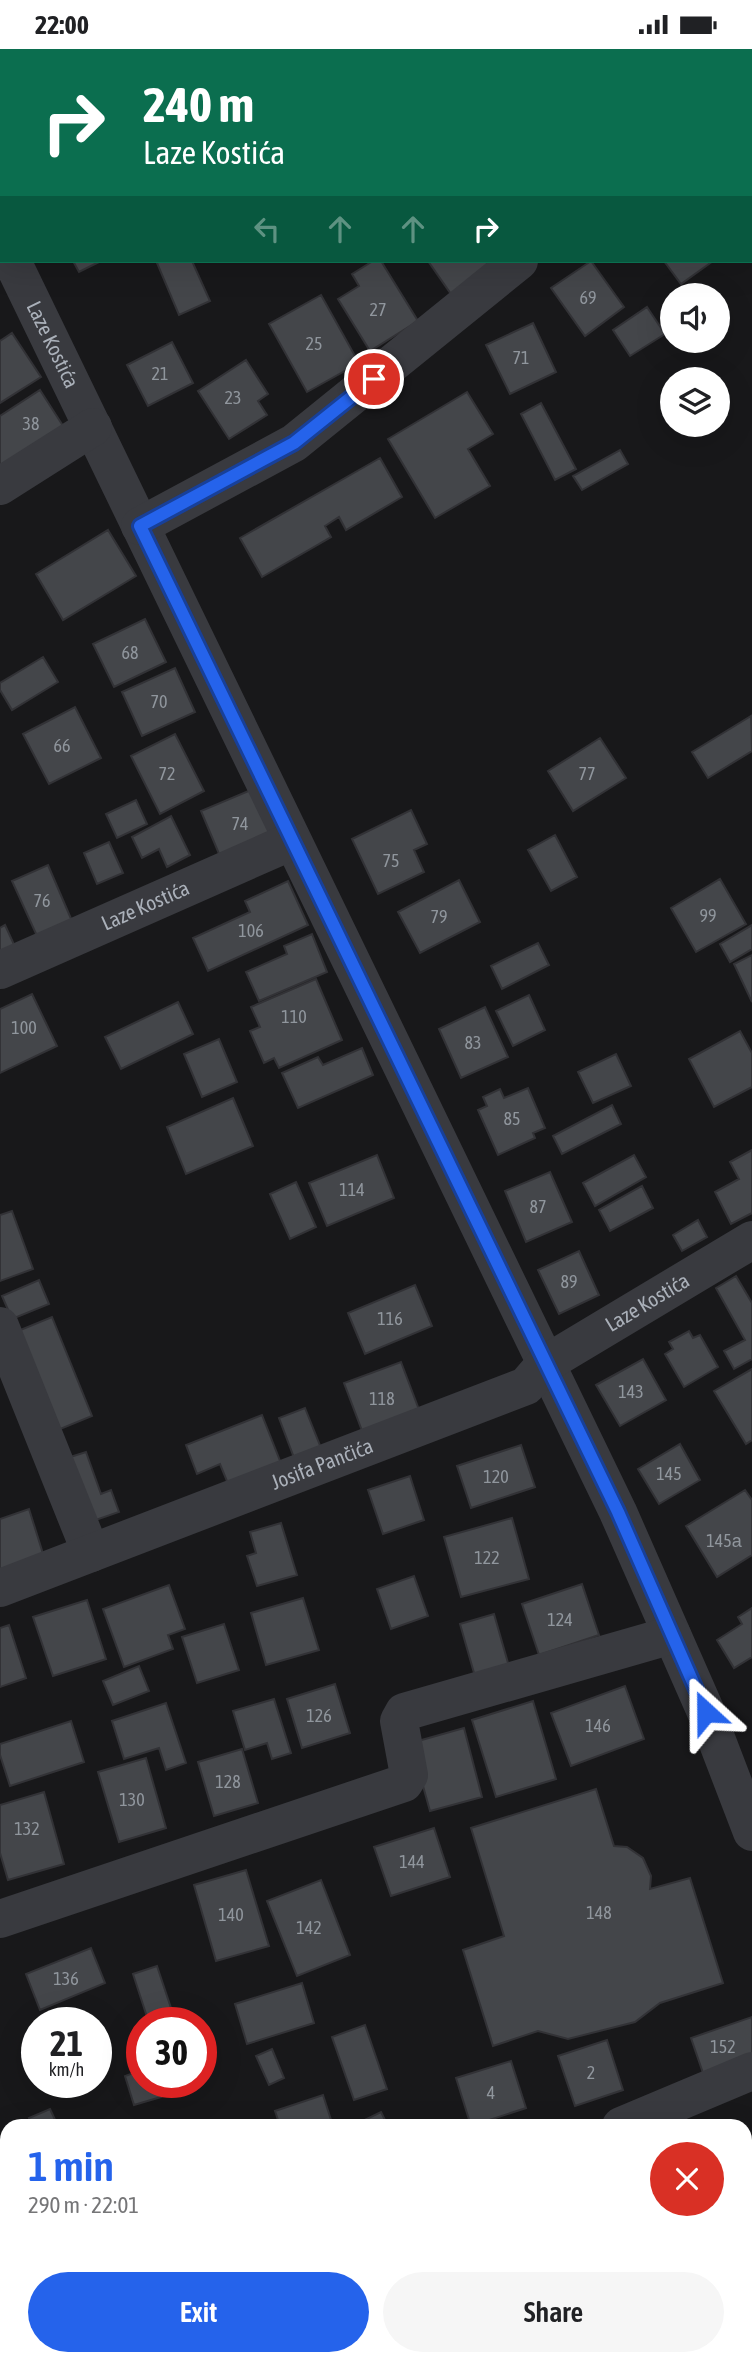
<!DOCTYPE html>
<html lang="en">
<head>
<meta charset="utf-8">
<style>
	:root { --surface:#fff; --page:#f6f6f6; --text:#202124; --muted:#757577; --accent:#2563eb }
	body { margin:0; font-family:"Asap Condensed",sans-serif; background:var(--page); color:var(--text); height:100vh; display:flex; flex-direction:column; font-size:26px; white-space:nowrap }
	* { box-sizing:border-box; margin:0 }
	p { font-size:23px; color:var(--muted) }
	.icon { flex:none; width:38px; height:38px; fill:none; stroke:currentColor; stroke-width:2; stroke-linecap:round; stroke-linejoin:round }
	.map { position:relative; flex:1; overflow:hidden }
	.sheet { position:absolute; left:0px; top:2070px; width:752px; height:247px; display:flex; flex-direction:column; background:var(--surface); border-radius:21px 21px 0 0; box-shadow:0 7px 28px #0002 }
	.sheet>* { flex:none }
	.guide { position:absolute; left:0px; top:0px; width:752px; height:214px; box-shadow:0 7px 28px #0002; background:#0b6e4f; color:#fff; overflow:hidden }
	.fabs { position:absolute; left:660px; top:234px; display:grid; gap:14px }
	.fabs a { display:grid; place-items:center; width:70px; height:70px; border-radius:50%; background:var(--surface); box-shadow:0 7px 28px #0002; font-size:35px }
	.speed { position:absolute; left:21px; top:1958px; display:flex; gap:14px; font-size:35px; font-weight:700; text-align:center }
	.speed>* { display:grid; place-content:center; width:91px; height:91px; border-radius:50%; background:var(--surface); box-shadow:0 7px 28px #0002; line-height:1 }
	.speed small { font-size:18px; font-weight:400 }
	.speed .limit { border:10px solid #d22; background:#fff; color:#111 }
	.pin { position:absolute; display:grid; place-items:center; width:60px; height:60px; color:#fff; margin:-30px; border:4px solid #fff; border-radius:50%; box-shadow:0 2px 7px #0007 }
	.me { position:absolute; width:77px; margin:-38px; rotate:336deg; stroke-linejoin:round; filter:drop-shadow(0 0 5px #0008) }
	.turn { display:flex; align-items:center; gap:24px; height:147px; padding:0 28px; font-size:32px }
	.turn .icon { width:91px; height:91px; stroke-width:2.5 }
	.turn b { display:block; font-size:49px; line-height:60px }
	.lanes { display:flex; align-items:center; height:66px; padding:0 28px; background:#0003; justify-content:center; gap:35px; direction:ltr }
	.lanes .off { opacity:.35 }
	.round { display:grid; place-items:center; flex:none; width:74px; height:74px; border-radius:37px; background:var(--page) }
	.summary { display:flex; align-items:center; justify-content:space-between; height:119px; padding:0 28px }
	h1 { font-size:42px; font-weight:600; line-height:52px; color:var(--accent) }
	.primary-button { display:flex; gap:14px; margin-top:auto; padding:14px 28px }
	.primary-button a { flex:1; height:80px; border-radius:42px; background:var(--accent); color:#fff; font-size:28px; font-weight:600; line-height:80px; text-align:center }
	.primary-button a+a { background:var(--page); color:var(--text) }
	.status { display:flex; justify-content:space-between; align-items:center; height:49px; padding:0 35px; background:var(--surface); direction:ltr }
	.status svg { height:19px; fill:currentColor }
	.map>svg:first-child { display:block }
	.building { fill:#44464a; stroke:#323236; stroke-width:2 }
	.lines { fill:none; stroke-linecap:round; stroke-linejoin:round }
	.street { stroke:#393a3f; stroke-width:38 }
	.route-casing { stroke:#184099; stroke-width:18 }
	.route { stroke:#2563eb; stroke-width:12 }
	.labels { text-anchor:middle; stroke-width:5; stroke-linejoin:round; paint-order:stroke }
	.number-label { font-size:18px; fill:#90969d }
	.street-label { font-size:21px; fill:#aab0b9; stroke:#131315 }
</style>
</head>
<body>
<div class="status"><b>22:00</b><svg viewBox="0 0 49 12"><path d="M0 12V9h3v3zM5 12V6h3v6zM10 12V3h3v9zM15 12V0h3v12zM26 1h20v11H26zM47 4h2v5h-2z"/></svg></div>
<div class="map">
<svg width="752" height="2316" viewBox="0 0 752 2316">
	<rect width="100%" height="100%" fill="#18181a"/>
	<path class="building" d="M73,212H101L79,223Z
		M161,212H192L210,252L179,266L157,214Z
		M373,212H381L418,272L370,302L338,250L359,237L352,225Z
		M428,212H500L451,245Z
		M591,212L624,258L585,287L551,239Z
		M664,212H713L681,235Z
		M321,246L359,314L307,343L269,275Z
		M647,258L665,285L630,307L613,281Z
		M533,274L556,323L510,345L486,296Z
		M12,284L41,328L0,354V292Z
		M172,293L193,334L148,357L127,316Z
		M246,311L268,345L258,352L267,366L229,390L198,342Z
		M40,341L67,383L0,416V367Z
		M467,343L493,385L468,400L490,437L435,469L388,390Z
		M541,354L576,420L555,431L521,365Z
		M620,401L628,415L582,441L573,427Z
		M380,409L402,448L346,481L339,468L325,477L331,488L262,528L240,489Z
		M108,481L136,527L63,571L36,525Z
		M145,570L166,613L114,638L93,595Z
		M43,608L58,633L12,661L0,641V634Z
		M175,619L195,663L142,687L122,643Z
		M75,658L101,709L49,735L23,685Z
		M751,667L752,702L708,729L692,703Z
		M175,685L204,742L160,765L131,707Z
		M600,689L626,729L573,762L548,722Z
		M258,738L279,788L222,812L201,762Z
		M136,751L147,775L117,789L106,765Z
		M411,761L427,795L414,801L424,823L378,845L352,790Z
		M171,767L190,806L167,818L159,800L142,809L132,788Z
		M555,786L577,828L551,842L528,801Z
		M109,793L123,824L97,835L84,804Z
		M48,816L72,872L37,887L12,832Z
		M720,830L746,875L696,903L671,859Z
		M459,831L480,873L420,904L398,863Z
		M288,832L308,876L208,922L193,889L250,863L245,852Z
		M5,876L17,902L0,910V879Z
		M752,876V900L730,913L720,895Z
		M312,885L327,923L259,952L246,923L287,905L284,897Z
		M538,894L549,916L502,940L491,917Z
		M752,906V953L734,915Z
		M316,930L342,991L279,1019L274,1009L264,1014L250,982L260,978L251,958Z
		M32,945L57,997L0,1024V960Z
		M529,946L545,981L513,997L496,962Z
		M178,953L193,985L121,1020L105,988Z
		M485,958L508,1008L461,1029L439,980Z
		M740,982L752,1004V1038L714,1058L689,1010Z
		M219,990L237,1033L202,1048L184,1005Z
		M362,999L373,1026L298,1059L282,1024L318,1008L323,1016Z
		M616,1005L631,1037L593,1054L578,1023Z
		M528,1039L545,1079L533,1084L535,1089L498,1106L478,1061L487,1057L483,1048L500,1040L504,1049Z
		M233,1049L253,1097L186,1125L167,1078Z
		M612,1056L621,1075L562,1105L553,1087Z
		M752,1101V1164L731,1175L715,1143L739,1130L730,1113Z
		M377,1106L394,1149L327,1177L309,1134Z
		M634,1106L646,1128L595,1157L583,1134Z
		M550,1123L572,1173L526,1193L505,1142Z
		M296,1133L316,1178L290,1190L270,1145Z
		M642,1137L653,1159L610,1182L599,1161Z
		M12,1162L33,1220L0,1232V1166Z
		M698,1171L707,1188L682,1202L673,1186Z
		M579,1202L599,1246L559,1265L538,1221Z
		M736,1227L752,1254V1310L734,1320L724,1302L745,1291L716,1239Z
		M39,1231L49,1255L12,1270L2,1247Z
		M415,1236L432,1277L365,1305L348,1264Z
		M52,1268L92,1367L53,1383L13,1284Z
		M689,1282L693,1289L700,1286L718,1318L684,1338L665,1305L673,1300L669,1293Z
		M643,1310L666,1351L620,1377L596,1336Z
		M401,1313L421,1366L364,1387L344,1334Z
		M752,1320V1391L746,1395L714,1342Z
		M305,1359L323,1404L296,1414L279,1369Z
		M262,1366L284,1422L231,1442L220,1415L197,1425L186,1396Z
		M680,1395L700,1431L659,1455L638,1420Z
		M521,1396L535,1438L471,1459L457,1417Z
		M86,1403L101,1445L111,1441L119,1463L87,1474L64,1410Z
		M410,1427L424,1471L383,1485L368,1441Z
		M745,1441L752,1451V1506L717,1528L686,1477Z
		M29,1460L45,1511L0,1525V1470Z
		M512,1469L529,1530L461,1548L444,1488Z
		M281,1474L297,1526L257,1537L247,1507L256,1504L250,1483Z
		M414,1527L428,1567L391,1580L377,1540Z
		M582,1535L599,1586L539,1606L522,1555Z
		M169,1536L185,1580L168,1586L173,1600L124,1618L103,1560Z
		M303,1549L319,1601L266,1616L251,1564Z
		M87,1551L106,1610L53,1627L33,1568Z
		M752,1559V1608L734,1619L717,1591L742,1575L738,1568Z
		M494,1565L510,1621L476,1631L460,1575Z
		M224,1575L239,1621L197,1634L182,1588Z
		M9,1576L26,1629L0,1638V1579Z
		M139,1617L149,1642L113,1656L103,1632Z
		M335,1635L350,1684L302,1699L287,1650Z
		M625,1637L644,1690L571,1717L551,1664Z
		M274,1650L291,1704L272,1710L267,1694L245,1701L233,1662Z
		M533,1652L556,1730L496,1748L472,1671Z
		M166,1654L186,1714L166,1721L159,1699L124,1710L112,1672Z
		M71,1672L84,1713L10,1737L0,1706V1695Z
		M464,1679L482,1748L430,1762L411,1694Z
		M242,1700L258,1754L214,1767L198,1713Z
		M146,1709L166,1779L119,1793L98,1723Z
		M596,1740L614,1797L627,1798L643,1809L651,1827L650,1840L690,1829L723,1934L660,1954L635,1973L568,1990L538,1982L493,1997L463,1901L504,1887L471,1779Z
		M44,1743L64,1815L8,1831L0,1804V1756Z
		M434,1779L450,1828L391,1847L374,1798Z
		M246,1821L269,1897L216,1912L194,1836Z
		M321,1831L350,1906L297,1927L267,1852Z
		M91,1899L105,1934L40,1961L26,1925Z
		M157,1917L176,1974H149L133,1925Z
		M302,1934L314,1974L247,1995L235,1955Z
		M752,1968V2007L703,2024L691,1989Z
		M365,1976L387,2040L354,2051L332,1988Z
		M607,1991L623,2041L575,2057L558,2007Z
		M272,2000L284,2029L269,2036L256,2007Z
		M511,2012L526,2059L471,2077L456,2029Z
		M142,2021V2034H156L161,2048L134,2056L125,2027Z
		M323,2046L333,2077H280L275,2062Z
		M50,2060L58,2077H33L29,2069Z
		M381,2063L388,2077H355L354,2076Z
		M7,2088V2167L0,2172V2092Z
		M751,2258L752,2312L742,2316L740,2310H746V2261Z
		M143,2310H255L258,2316H145Z
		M365,2310H396L381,2316H367Z
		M611,2310H670L673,2316H614Z"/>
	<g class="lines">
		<g class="street">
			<path d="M751,23L752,22"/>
			<path id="s1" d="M12,212L618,1463L706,1663L752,1783"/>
			<path d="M0,437L93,378"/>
			<path d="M140,477L294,394L519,212"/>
			<path id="s2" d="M0,921L292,792"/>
			<path d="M0,1277L91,1504"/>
			<path id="s3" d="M0,1539L526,1337L545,1315L752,1191"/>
			<path d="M0,1870L404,1734L409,1726L399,1672L404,1663L672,1586"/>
			<path d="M621,2077L752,2022"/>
			<path d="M117,2310L119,2316"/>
			<path d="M281,2310L283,2316"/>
			<path d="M54,2316L68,2310"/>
		</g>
	</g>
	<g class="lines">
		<g class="route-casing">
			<path id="route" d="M374,330L294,394L140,477L618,1463L706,1663"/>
		</g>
		<use href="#route" class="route"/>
	</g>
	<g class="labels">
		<g class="number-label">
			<text x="588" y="255">69</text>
			<text x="378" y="267">27</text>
			<text x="314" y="301">25</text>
			<text x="521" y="315">71</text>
			<text x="160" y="331">21</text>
			<text x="233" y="355">23</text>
			<text x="31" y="381">38</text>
			<text x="130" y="610">68</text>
			<text x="159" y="659">70</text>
			<text x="62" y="703">66</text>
			<text x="167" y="731">72</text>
			<text x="587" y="731">77</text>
			<text x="240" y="781">74</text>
			<text x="391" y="818">75</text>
			<text x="42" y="858">76</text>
			<text x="708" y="873">99</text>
			<text x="439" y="874">79</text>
			<text x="251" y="888">106</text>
			<text x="294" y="974">110</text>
			<text x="24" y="985">100</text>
			<text x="473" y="1000">83</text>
			<text x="512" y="1076">85</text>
			<text x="352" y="1147">114</text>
			<text x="538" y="1164">87</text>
			<text x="569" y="1239">89</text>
			<text x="390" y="1276">116</text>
			<text x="631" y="1349">143</text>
			<text x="382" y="1356">118</text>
			<text x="669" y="1431">145</text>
			<text x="496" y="1434">120</text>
			<text x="724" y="1498">145а</text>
			<text x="487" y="1515">122</text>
			<text x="560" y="1577">124</text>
			<text x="319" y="1673">126</text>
			<text x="598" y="1683">146</text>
			<text x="228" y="1739">128</text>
			<text x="132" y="1757">130</text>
			<text x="27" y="1786">132</text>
			<text x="412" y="1819">144</text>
			<text x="599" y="1870">148</text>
			<text x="231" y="1872">140</text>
			<text x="309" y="1885">142</text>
			<text x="66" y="1936">136</text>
			<text x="723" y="2004">152</text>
			<text x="591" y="2030">2</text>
			<text x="491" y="2050">4</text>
		</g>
		<g class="street-label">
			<text dy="7" stroke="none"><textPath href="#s1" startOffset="93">Laze Kostića</textPath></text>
			<text dy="7" stroke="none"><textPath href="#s2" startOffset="159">Laze Kostića</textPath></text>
			<text dy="7" stroke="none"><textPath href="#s3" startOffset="712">Laze Kostića</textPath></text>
			<text dy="7" stroke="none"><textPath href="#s3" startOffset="345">Josifa Pančića</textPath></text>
		</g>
	</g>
</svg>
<div class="fabs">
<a><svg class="icon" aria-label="sound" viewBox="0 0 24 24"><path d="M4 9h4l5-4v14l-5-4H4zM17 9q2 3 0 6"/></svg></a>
<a><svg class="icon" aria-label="layers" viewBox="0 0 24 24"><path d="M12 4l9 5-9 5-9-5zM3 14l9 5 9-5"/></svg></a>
</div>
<div class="speed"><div>21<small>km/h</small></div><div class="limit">30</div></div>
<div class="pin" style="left:374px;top:330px;background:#d93025"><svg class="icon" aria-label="arrive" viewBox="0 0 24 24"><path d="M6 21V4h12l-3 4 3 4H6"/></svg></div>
<svg class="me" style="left:706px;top:1663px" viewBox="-20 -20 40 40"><path d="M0-17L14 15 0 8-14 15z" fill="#2563eb" stroke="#fff" stroke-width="4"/></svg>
<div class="guide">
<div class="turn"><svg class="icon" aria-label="right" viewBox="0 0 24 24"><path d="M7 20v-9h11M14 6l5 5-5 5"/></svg><div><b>240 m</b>Laze Kostića</div></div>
<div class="lanes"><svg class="icon off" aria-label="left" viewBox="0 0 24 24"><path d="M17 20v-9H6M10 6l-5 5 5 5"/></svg><svg class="icon off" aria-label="ahead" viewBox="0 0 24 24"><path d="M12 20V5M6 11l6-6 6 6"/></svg><svg class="icon off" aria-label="ahead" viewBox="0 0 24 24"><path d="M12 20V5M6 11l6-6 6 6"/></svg><svg class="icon" aria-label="right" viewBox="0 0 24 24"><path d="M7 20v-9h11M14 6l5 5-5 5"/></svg></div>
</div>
<section class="sheet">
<div class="summary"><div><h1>1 min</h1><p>290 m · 22:01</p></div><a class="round" style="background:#d93025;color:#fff"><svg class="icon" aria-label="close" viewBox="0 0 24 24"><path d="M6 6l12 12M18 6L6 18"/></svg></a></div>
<div class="primary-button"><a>Exit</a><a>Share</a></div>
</section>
</div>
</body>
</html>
